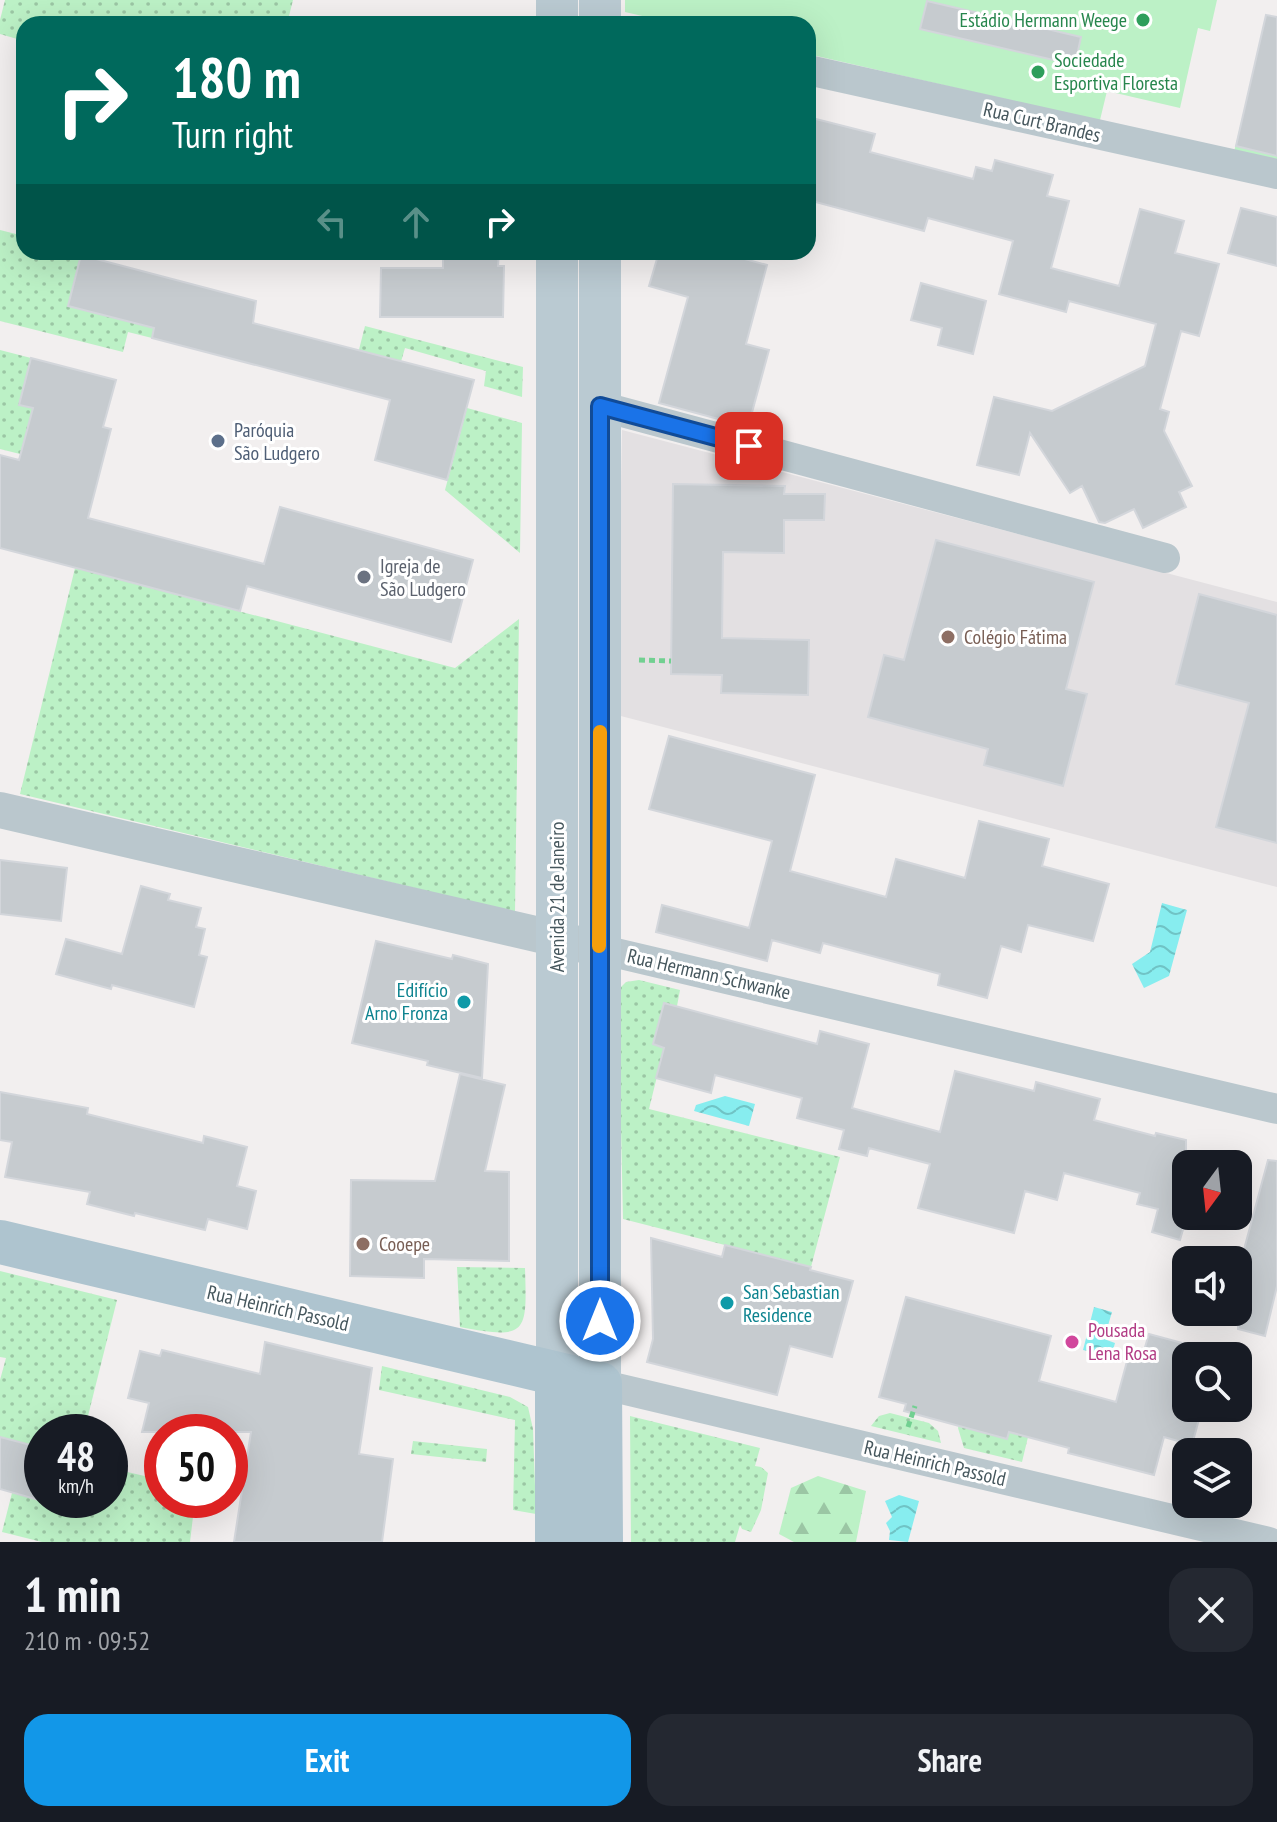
<!DOCTYPE html>
<html lang="en">
<head>
<meta charset="utf-8">
<style>
	:root { --surface:#171b24; --page:#242831; --text:#f1f3f6; --muted:#9ea1a6; --accent:#1297e8 }
	body { margin:0; font-family:"PT Sans Narrow",sans-serif; background:var(--page); color:var(--text); height:100vh; display:flex; flex-direction:column; font-size:30px; white-space:nowrap }
	* { box-sizing:border-box; margin:0 }
	p { font-size:26px; color:var(--muted) }
	.icon { flex:none; width:44px; height:44px; fill:none; stroke:currentColor; stroke-width:2; stroke-linecap:round; stroke-linejoin:round }
	.map { position:relative; height:1542px; overflow:hidden }
	.details { display:flex; flex-direction:column; background:var(--surface); flex:1 }
	.details>* { flex:none }
	.banner { position:absolute; left:16px; top:16px; width:800px; height:244px; border-radius:24px; box-shadow:0 8px 32px #0002; background:#00695c; color:#fff; overflow:hidden }
	.needle { width:52px; rotate:195deg }
	.fabs { position:absolute; left:1172px; top:1150px; display:grid; gap:16px }
	.fabs a { display:grid; place-items:center; width:80px; height:80px; border-radius:16px; background:var(--surface); box-shadow:0 8px 32px #0002; font-size:40px }
	.speed { position:absolute; left:24px; top:1414px; display:flex; gap:16px; font-size:40px; font-weight:700; text-align:center }
	.speed>* { display:grid; place-content:center; width:104px; height:104px; border-radius:50%; background:var(--surface); box-shadow:0 8px 32px #0002; line-height:1 }
	.speed small { font-size:20px; font-weight:400 }
	.speed .limit { border:12px solid #d22; background:#fff; color:#111 }
	.pin { position:absolute; display:grid; place-items:center; width:68px; height:68px; color:#fff; margin:-34px; border-radius:16px; box-shadow:0 4px 12px #0006 }
	.me { position:absolute; width:88px; margin:-44px; rotate:0deg; stroke-linejoin:round; filter:drop-shadow(0 0 6px #0008) }
	.turn { display:flex; align-items:center; gap:28px; height:168px; padding:0 24px; font-size:36px }
	.turn .icon { width:104px; height:104px; stroke-width:2.5 }
	.turn b { display:block; font-size:56px; line-height:68px }
	.lanes { display:flex; align-items:center; height:76px; padding:0 24px; background:#0003; justify-content:center; gap:40px; direction:ltr }
	.lanes .off { opacity:.35 }
	.round { display:grid; place-items:center; flex:none; width:84px; height:84px; border-radius:24px; background:var(--page) }
	.overview { display:flex; align-items:center; justify-content:space-between; height:136px; padding:0 24px }
	h1 { font-size:48px; font-weight:700; line-height:60px }
	.primary-button { display:flex; gap:16px; margin-top:auto; padding:16px 24px }
	.primary-button a { flex:1; height:92px; border-radius:24px; background:var(--accent); color:#fff; font-size:32px; font-weight:700; line-height:92px; text-align:center }
	.primary-button a+a { background:var(--page); color:var(--text) }
	.map>svg:first-child { display:block }
	.education { fill:#e3e0e2 }
	.grass { fill:url(#grass-dots) }
	.forest { fill:url(#forest-firs) }
	.pitch { fill:#bcf1c6 }
	.water { fill:url(#water-waves) }
	.building { fill:#c6cbcf; stroke:#d3d6db; stroke-width:2 }
	.lines { fill:none; stroke-linecap:round; stroke-linejoin:round }
	.path { stroke:#72d091; stroke-width:5; stroke-dasharray:6 4; stroke-linecap:butt }
	.minor { stroke:#bac7cd; stroke-width:30 }
	.tertiary { stroke:#bac7cd; stroke-width:36 }
	.secondary { stroke:#bacad2; stroke-width:42 }
	.primary { stroke:#aec4cf; stroke-width:44 }
	.route-casing { stroke:#114b97; stroke-width:20 }
	.route { stroke:#1a73e8; stroke-width:14 }
	.slow { stroke:#f59e0b; stroke-width:14 }
	.leisure-dot { fill:#2e9e5b; stroke:#fff; stroke-width:3 }
	.service-dot { fill:#5c6f8a; stroke:#fff; stroke-width:3 }
	.worship-dot { fill:#6b7280; stroke:#fff; stroke-width:3 }
	.education-dot { fill:#8d6e63; stroke:#fff; stroke-width:3 }
	.culture-dot { fill:#0f9aa8; stroke:#fff; stroke-width:3 }
	.hotel-dot { fill:#d1479c; stroke:#fff; stroke-width:3 }
	.labels { text-anchor:middle; stroke-width:6; stroke-linejoin:round; paint-order:stroke }
	.leisure-label { font-size:20px; fill:#27864d; stroke:#fff; text-anchor:end }
	.street-label { font-size:20px; fill:#46575d; stroke:#fff }
	.service-label { font-size:20px; fill:#4e5e75; stroke:#fff; text-anchor:start }
	.worship-label { font-size:20px; fill:#5b616d; stroke:#fff; text-anchor:start }
	.education-label { font-size:20px; fill:#785e54; stroke:#fff; text-anchor:start }
	.culture-label { font-size:20px; fill:#0d838f; stroke:#fff; text-anchor:end }
	.hotel-label { font-size:20px; fill:#b23c85; stroke:#fff; text-anchor:start }
</style>
</head>
<body>
<div class="map">
<svg width="1277" height="1542" viewBox="0 0 1277 1542">
	<defs>
		<pattern id="grass-dots" width="8" height="8" patternUnits="userSpaceOnUse" patternTransform="scale(2)"><rect width="8" height="8" fill="#bcf1c6"/><path d="M2 2h.1M6 6h.1" fill="none" stroke="#9bc6a4" stroke-width="1.8" stroke-linecap="round"/></pattern>
		<pattern id="forest-firs" width="22" height="20" patternUnits="userSpaceOnUse" patternTransform="scale(2)"><rect width="22" height="20" fill="#bcf1c6"/><path d="M5 1l3.5 6h-7zM16 11l3.5 6h-7z" fill="#9bc6a4"/></pattern>
		<pattern id="water-waves" width="16" height="10" patternUnits="userSpaceOnUse" patternTransform="scale(2)"><rect width="16" height="10" fill="#87edef"/><path d="M0 5q4-4 8 0t8 0" fill="none" stroke="#70c3c5"/></pattern>
	</defs>
	<rect width="100%" height="100%" fill="#f2efef"/>
	<path class="education" d="M622,430L1277,602V887L617,715Z"/>
	<path class="grass" d="M5,0H293L287,24H24V41L0,34V20Z
		M0,230L24,236V252H82L69,306L154,328L152,338L128,332L123,352L0,321Z
		M365,326L523,367L522,397L484,386L486,371L405,348L390,399L349,389Z
		M0,350L31,358L20,405L33,408L20,454L0,449Z
		M467,408L522,423L520,553L445,490Z
		M75,568L455,668L519,619L515,912L20,794Z
		M639,980L680,990L677,1006L664,1003L653,1044L664,1048L649,1109L840,1157L811,1267L623,1219L618,990L626,982Z
		M457,1267L525,1268C527,1333 528,1340 460,1327Z
		M0,1271L117,1300L84,1432H42V1448L0,1437V1380L6,1358L0,1357Z
		M382,1366L510,1397L528,1407L533,1429L536,1514L513,1510L515,1420L379,1390Z
		M963,1410L969,1429L1007,1439L1009,1432L1028,1437L1022,1462L964,1448L958,1428Z
		M890,1413L929,1423L938,1431L941,1443L871,1426L879,1416Z
		M630,1416L760,1448L755,1466L761,1467L768,1473L761,1510L751,1532L742,1529L740,1525L735,1542H631Z
		M413,1441L487,1449L486,1462L411,1454Z
		M110,1468L162,1480V1500H195L190,1542H42L2,1532L12,1493L52,1503L53,1500H110Z"/>
	<path class="forest" d="M818,1476L866,1491L856,1542H794L779,1534L791,1488Z"/>
	<path class="pitch" d="M625,0H1217L1210,31L1198,28L1180,108L1107,91L1100,120L1234,152L1260,42L1277,45V162L808,54V24H677L625,12Z"/>
	<path class="water" d="M1162,903L1187,910L1169,976L1144,988L1132,964L1150,952Z
		M725,1096L755,1104L749,1126L694,1111L696,1105Z
		M1094,1307L1112,1312L1104,1339L1115,1343L1111,1357L1083,1350Z
		M899,1495L919,1501L908,1542L889,1540L890,1531L886,1523L892,1517L885,1501Z"/>
	<path class="building" d="M927,1L1081,37L1075,65L920,29Z
		M1266,15L1277,17V156L1236,146Z
		M808,117L875,134L870,152L973,179L976,167L992,171L995,160L1053,175L1047,196L1069,201L1051,268L1119,286L1140,209L1184,221L1175,253L1219,264L1199,336L1181,331L1160,409L1169,412L1164,431L1192,486L1179,492L1186,507L1143,528L1134,509L1105,523L1099,522L1082,486L1070,493L1030,433L1019,475L977,465L994,397L1052,411L1145,366L1156,324L1069,301L1066,312L999,294L1013,241L928,218L924,231L808,200Z
		M1241,208L1277,217V266L1228,253Z
		M443,252H499L498,266H504L503,317H380L381,268H443Z
		M659,252H719L767,265L746,344L769,350L748,427L659,403L688,297L649,286Z
		M81,255L256,301L253,323L474,380L447,480L375,460L390,400L152,338L154,328L68,306Z
		M921,283L986,301L973,354L938,345L942,328L911,320Z
		M31,358L116,380L103,427L111,429L88,518L264,564L280,507L473,560L451,642L247,586L240,611L0,548V455L19,460L33,408L19,405Z
		M673,484L785,486L784,494H825L824,520H784V553L723,552L722,638L809,640L808,695L721,693L722,675L671,674Z
		M936,540L1094,582L1066,689L1087,694L1063,786L984,765L988,749L868,717L884,655L904,660Z
		M1199,594L1277,615V843L1216,827L1249,703L1176,684Z
		M669,736L815,775L790,871L886,897L896,859L965,878L979,821L1049,839L1042,866L1109,884L1093,941L1028,925L1021,952L1001,946L987,998L938,985L940,974L823,943L820,953L772,940L767,961L656,932L662,905L749,928L772,841L649,809Z
		M0,860L67,868L61,921L0,914Z
		M141,886L170,894L168,900L201,908L196,927L205,929L199,955L207,957L194,1007L112,985L111,989L56,974L66,939L122,954Z
		M376,941L452,959L453,955L488,964L482,1078L427,1065L428,1061L352,1043Z
		M664,1003L817,1044L820,1031L869,1044L852,1108L940,1132L955,1071L1034,1091L1036,1082L1100,1099L1094,1120L1155,1136L1156,1133L1186,1140V1219L1180,1240L1152,1232L1158,1209L1137,1204L1140,1193L1064,1173L1057,1200L1025,1191L1014,1233L918,1208L930,1164L869,1148L867,1156L839,1149L844,1130L797,1118L802,1098L715,1075L711,1093L656,1078L664,1048L653,1044Z
		M460,1074L505,1085L485,1171L509,1172V1261L424,1259V1278L350,1276L351,1180L435,1181Z
		M0,1092L88,1108L87,1114L203,1143L204,1136L247,1147L237,1186L256,1191L247,1229L208,1219L205,1230L135,1213L134,1216L87,1204L90,1192L5,1177L12,1142L0,1140Z
		M1268,1160L1277,1161V1286L1265,1336L1238,1329V1272Z
		M651,1238L722,1257L725,1245L811,1267L810,1270L853,1281L832,1357L790,1346L777,1395L647,1362L653,1339Z
		M906,1297L1051,1336L1039,1381L1116,1402L1129,1354L1142,1357L1149,1334L1186,1344V1408H1202L1192,1445L1164,1437L1154,1475L1068,1453L1069,1448L1009,1432L1007,1439L904,1411L906,1404L879,1397Z
		M265,1342L372,1368L359,1454L393,1459L382,1542H234L251,1432H142L149,1403L128,1398L140,1351L160,1356L162,1350L260,1374Z
		M0,1437L42,1448V1501L0,1489Z"/>
	<g class="lines">
		<path class="path" d="M639,660L671,661
			M908,1427L915,1406"/>
		<path class="minor" d="M808,70L1277,174
			M600,406L1165,558
			M599,949L1277,1109
			M600,1384L1269,1542"/>
		<path class="tertiary" d="M0,810L583,945"/>
		<path class="secondary" d="M600,0V24
			M557,24V0
			M557,1374V252
			M600,1384V252"/>
		<path class="primary" d="M0,1242L600,1384L601,1542
			M557,1374V1542"/>
	</g>
	<g class="lines">
		<g class="route-casing">
			<path id="route" d="M600,1321V406L749,446"/>
		</g>
		<use href="#route" class="route"/>
		<path class="slow" d="M599,946L600,732"/>
	</g>
	<g class="leisure-dot">
		<circle cx="1143" cy="20" r="8"/>
		<circle cx="1038" cy="72" r="8"/>
	</g>
	<circle class="service-dot" cx="218" cy="441" r="8"/>
	<circle class="worship-dot" cx="364" cy="577" r="8"/>
	<g class="education-dot">
		<circle cx="948" cy="637" r="8"/>
		<circle cx="363" cy="1244" r="8"/>
	</g>
	<g class="culture-dot">
		<circle cx="464" cy="1002" r="8"/>
		<circle cx="727" cy="1303" r="8"/>
	</g>
	<circle class="hotel-dot" cx="1072" cy="1342" r="8"/>
	<g class="labels">
		<g class="leisure-label">
			<text x="1127" y="27">Estádio Hermann Weege</text>
			<text x="1054" y="67" text-anchor="start">Sociedade<tspan x="1054" dy="23">Esportiva Floresta</tspan></text>
		</g>
		<g class="street-label">
			<text transform="translate(1042 122) rotate(13)" y="7">Rua Curt Brandes</text>
			<text transform="translate(557 897) rotate(-90)" y="7">Avenida 21 de Janeiro</text>
			<text transform="translate(709 974) rotate(13)" y="7">Rua Hermann Schwanke</text>
			<text transform="translate(278 1308) rotate(13)" y="7">Rua Heinrich Passold</text>
			<text transform="translate(935 1463) rotate(13)" y="7">Rua Heinrich Passold</text>
		</g>
		<g class="service-label">
			<text x="234" y="437">Paróquia<tspan x="234" dy="23">São Ludgero</tspan></text>
		</g>
		<g class="worship-label">
			<text x="380" y="573">Igreja de<tspan x="380" dy="23">São Ludgero</tspan></text>
		</g>
		<g class="education-label">
			<text x="964" y="644">Colégio Fátima</text>
			<text x="379" y="1251">Cooepe</text>
		</g>
		<g class="culture-label">
			<text x="448" y="997">Edifício<tspan x="448" dy="23">Arno Fronza</tspan></text>
			<text x="743" y="1299" text-anchor="start">San Sebastian<tspan x="743" dy="23">Residence</tspan></text>
		</g>
		<g class="hotel-label">
			<text x="1088" y="1337">Pousada<tspan x="1088" dy="23">Lena Rosa</tspan></text>
		</g>
	</g>
</svg>
<div class="fabs">
<a><svg class="needle" viewBox="-14 -14 28 28"><path d="M0-13l5 13h-10z" fill="#e53935"/><path d="M0 13l5-13h-10z" fill="#9ea1a6"/></svg></a>
<a><svg class="icon" aria-label="sound" viewBox="0 0 24 24"><path d="M4 9h4l5-4v14l-5-4H4zM17 9q2 3 0 6"/></svg></a>
<a><svg class="icon" aria-label="search" viewBox="0 0 24 24"><circle cx="10" cy="10" r="6"/><path d="M15 15l6 6"/></svg></a>
<a><svg class="icon" aria-label="layers" viewBox="0 0 24 24"><path d="M12 4l9 5-9 5-9-5zM3 14l9 5 9-5"/></svg></a>
</div>
<div class="speed"><div>48<small>km/h</small></div><div class="limit">50</div></div>
<div class="pin" style="left:749px;top:446px;background:#d93025"><svg class="icon" aria-label="arrive" viewBox="0 0 24 24"><path d="M6 21V4h12l-3 4 3 4H6"/></svg></div>
<svg class="me" style="left:600px;top:1321px" viewBox="-20 -20 40 40"><circle r="17" fill="#1a73e8" stroke="#fff" stroke-width="3"/><path d="M0-11L8 9 0 5-8 9z" fill="#fff"/></svg>
<div class="banner">
<div class="turn"><svg class="icon" aria-label="right" viewBox="0 0 24 24"><path d="M7 20v-9h11M14 6l5 5-5 5"/></svg><div><b>180 m</b>Turn right</div></div>
<div class="lanes"><svg class="icon off" aria-label="left" viewBox="0 0 24 24"><path d="M17 20v-9H6M10 6l-5 5 5 5"/></svg><svg class="icon off" aria-label="ahead" viewBox="0 0 24 24"><path d="M12 20V5M6 11l6-6 6 6"/></svg><svg class="icon" aria-label="right" viewBox="0 0 24 24"><path d="M7 20v-9h11M14 6l5 5-5 5"/></svg></div>
</div>
</div>
<section class="details">
<div class="overview"><div><h1>1 min</h1><p>210 m · 09:52</p></div><a class="round"><svg class="icon" aria-label="close" viewBox="0 0 24 24"><path d="M6 6l12 12M18 6L6 18"/></svg></a></div>
<div class="primary-button"><a>Exit</a><a>Share</a></div>
</section>
</body>
</html>
